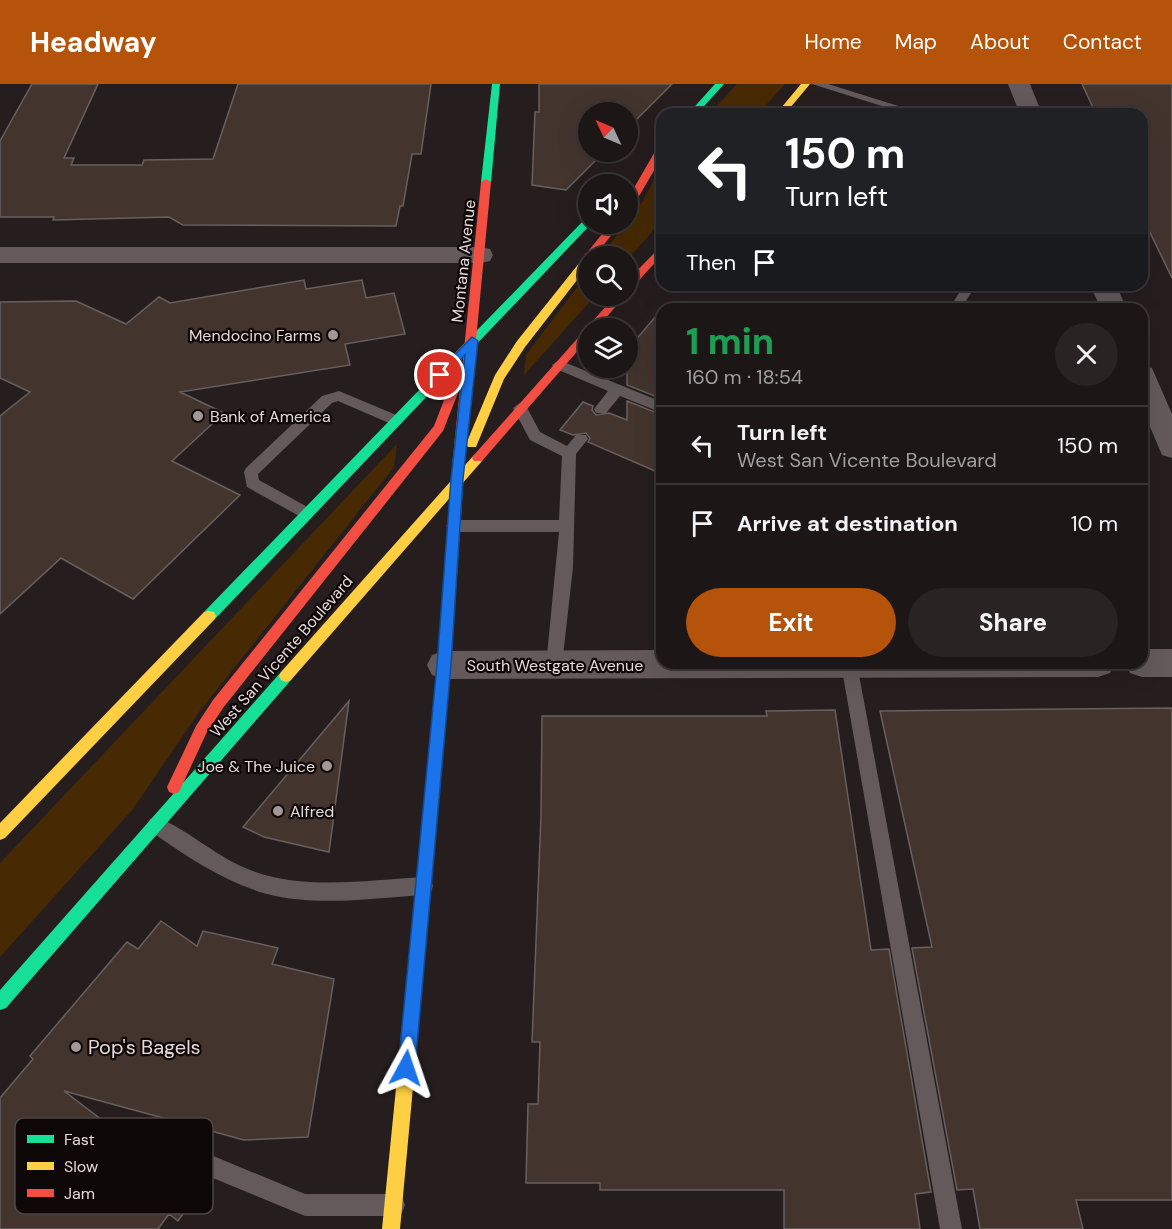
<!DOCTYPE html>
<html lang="en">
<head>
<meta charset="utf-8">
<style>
	:root { --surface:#1c1616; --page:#292323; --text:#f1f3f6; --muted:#a09fa1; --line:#3a3535; --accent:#b45309 }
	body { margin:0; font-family:"DM Sans",sans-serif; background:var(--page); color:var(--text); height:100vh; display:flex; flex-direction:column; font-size:22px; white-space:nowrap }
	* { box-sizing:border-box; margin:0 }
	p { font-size:20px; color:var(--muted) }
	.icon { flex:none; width:33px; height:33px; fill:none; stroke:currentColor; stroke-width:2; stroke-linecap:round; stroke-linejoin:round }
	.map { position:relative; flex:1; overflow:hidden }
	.panel { position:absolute; left:656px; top:219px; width:492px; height:366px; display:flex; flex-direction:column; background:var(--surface); border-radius:18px; box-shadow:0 6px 24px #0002,0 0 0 2px var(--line) }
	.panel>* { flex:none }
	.top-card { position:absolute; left:656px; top:24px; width:492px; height:183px; border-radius:18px; box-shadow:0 6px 24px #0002,0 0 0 2px var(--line); background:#202124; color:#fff; overflow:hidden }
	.needle { width:39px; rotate:314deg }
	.controls { position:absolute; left:578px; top:18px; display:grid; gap:12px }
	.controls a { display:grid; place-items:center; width:60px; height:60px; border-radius:50%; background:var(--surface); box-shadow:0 6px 24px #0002,0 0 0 2px var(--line); font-size:30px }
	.pin { position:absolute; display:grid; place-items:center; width:51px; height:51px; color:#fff; margin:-26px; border:3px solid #fff; border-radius:50%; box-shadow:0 2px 6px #0007 }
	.me { position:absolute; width:66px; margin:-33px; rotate:5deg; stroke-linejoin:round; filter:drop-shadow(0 0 4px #0008) }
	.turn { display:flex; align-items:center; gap:21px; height:126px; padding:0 30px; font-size:27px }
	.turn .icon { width:78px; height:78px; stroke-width:2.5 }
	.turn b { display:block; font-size:42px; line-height:51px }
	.then { display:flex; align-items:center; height:57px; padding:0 30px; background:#0003; gap:12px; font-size:22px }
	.round { display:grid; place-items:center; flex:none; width:63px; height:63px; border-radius:32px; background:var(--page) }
	.headline { display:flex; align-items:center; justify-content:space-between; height:102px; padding:0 30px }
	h1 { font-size:36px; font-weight:800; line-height:45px; color:#1e9e55 }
	.cta { display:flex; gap:12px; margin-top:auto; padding:12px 30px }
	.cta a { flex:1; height:69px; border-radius:36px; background:var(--accent); color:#fff; font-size:24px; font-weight:800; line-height:69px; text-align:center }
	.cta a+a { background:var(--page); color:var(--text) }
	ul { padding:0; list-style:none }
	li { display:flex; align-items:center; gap:18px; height:78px; padding:0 30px; border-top:2px solid var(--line) }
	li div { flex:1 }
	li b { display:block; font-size:22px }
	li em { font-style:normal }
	header { display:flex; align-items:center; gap:36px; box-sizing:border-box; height:84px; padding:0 30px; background:var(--accent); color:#fff }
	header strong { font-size:28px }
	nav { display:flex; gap:33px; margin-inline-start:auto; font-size:21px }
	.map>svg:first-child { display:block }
	.green { fill:#472a04 }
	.building { fill:#43342e; stroke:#67605e; stroke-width:1.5 }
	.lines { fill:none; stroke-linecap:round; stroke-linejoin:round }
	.lane { fill:#645a5c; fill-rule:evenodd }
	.street { fill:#645a5c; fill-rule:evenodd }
	.fast { fill:#16e098; fill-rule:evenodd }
	.slow { fill:#ffcf43; fill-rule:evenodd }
	.jam { fill:#f24e42; fill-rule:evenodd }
	.route { fill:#1a73e8; stroke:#114b97; stroke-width:1.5 }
	.poi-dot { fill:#a29898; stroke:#0e0707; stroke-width:2 }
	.labels { text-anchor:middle; stroke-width:4.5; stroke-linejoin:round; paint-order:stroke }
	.street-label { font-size:16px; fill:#e5dad9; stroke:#0e0707 }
	.poi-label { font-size:16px; fill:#e5dad9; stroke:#0e0707; text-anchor:end }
	.near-poi-label { font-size:20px; fill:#e5dad9; stroke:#0e0707; text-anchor:start }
	.key { fill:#0e0707; stroke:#4e4646; stroke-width:1.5 }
	.key-label { font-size:16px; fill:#e5dad9 }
</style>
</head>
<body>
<header>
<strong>Headway</strong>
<nav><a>Home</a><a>Map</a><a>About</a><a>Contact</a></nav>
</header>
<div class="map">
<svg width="1172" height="1145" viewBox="0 0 1172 1145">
	<rect width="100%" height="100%" fill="#261e1e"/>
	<path class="green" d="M737,0H785L758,30H709Z
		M661,82V138L627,176V172H601L643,117Z
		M588,189V212H595L524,291L526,271Z
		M397,360L394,383L199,628L133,725L0,873V779Z"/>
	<path class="building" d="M32,0H98L64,74H74L71,81H142L144,76L213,75L238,0H431L421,70H412L403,122H400L396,142L183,141L169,133L53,136L54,133H0V57Z
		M539,0H672L627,45V28H588V68H604L566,106L532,101L535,28H539Z
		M1082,0H1172V194L1142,132V30H1096Z
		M304,196L306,205L362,196L366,214L394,209L405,250L345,260L350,281L180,308L224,329L172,377L240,411L133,515L61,474L0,530V332L30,308L0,294V218L76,217L126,240L159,213L170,219Z
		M662,225V315L627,301V266Z
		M627,317L662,331V390L588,358L590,354L586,349L573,351L560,346L583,318L593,322L592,326L596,331L609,329L627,336Z
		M349,617L329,768L264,753L243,743Z
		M1172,624V1116H1076L1083,1145H980L973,1105L957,1106L912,864L932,863L880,627Z
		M835,626L871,866L889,865L931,1108L915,1110L920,1145H784V1106H600V1099H526L528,1020H538L540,958H532L541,732L542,632H767L766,627Z
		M161,837L197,862L203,847L278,864L272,880L334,895L308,1053L244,1056L64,1007L198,1109L178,1137L169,1130L158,1145H0V1014L33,975L30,972L127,858L138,865Z"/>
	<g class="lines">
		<path class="lane" d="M812,0H828L924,30H907Z
			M964,201H976L961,225H949Z
			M559,276L662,318V329L620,312L606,329H596L594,325L608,307L554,284L552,281Z
			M339,307L401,333L403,337L396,342L338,317L332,319L258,390L259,396L311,425L314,429L311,433H301L247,403L244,388L246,384L322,312Z
			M520,319L525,320L540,348L567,362L576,351H586L588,355L576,370L573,483L562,581L560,586H548L546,581L559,448H454L446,442L454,436H559L562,372L530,356L513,324Z
			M841,580H857L962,1145H940Z
			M156,733C184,743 213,770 243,783C298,808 366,796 424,793L431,796L433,802L431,808L424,811C373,814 317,823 267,810C224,798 186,772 150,747L147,741L150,735Z
			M199,1066L305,1110H394L402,1113L405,1121L402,1129L394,1132H305L191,1085L188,1077L191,1069Z"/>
		<path class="street" d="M1008,0H1030L1042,30H1020Z
			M0,163H481L490,165L493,171L490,177L481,179H0Z
			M1090,201H1116L1127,225H1101Z
			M1142,282L1152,284L1172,330V374L1162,371L1142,324Z
			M1142,565H1172V593H1142L1130,589L1125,579H1142Z
			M662,566V579H1115L1110,589L1098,593L444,595L432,591L427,581L432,571L444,567Z"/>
		<path class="fast" d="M492,0H500L491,98L486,101L481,98Z
			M715,0H724L697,30H688Z
			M588,134V140H591L214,536H204L202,532L204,528L585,135Z
			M459,369L465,373L451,581L424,883L422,889L416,891L410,889L408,883L437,581L453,373Z
			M286,586L291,588L293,592L291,596L6,924L0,926V906L281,588Z"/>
		<path class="slow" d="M801,0H810L785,30H776Z
			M588,172H591H588V182L525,263L504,295L476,363H468L466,360L495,291L517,257L584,173Z
			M478,370L482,371L484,374L482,377L291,596L286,598L281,596L279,592L281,588L474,371Z
			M209,527L214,528L216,532L214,536L5,754L0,756V739L204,528Z
			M416,875L422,877L424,883L400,1145H382L408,883L410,877Z"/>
		<path class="jam" d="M662,61V73L632,124L627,127V116L657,64Z
			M486,95L491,98L465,373L459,377L453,373L460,304L443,347L223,624L206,650L179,708L174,710L169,708L167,703L196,642L213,616L434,342L451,298L457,294L461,295L481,98Z
			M610,140H620L595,172L586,174V170Z
			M662,161V171L631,205L627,206V197Z
			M615,212H625L597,244H588V255L482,377H474L472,374L474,371Z"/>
	</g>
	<path class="route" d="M472,253L478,257L463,395L451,581L415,984L413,990L406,993L400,990L398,984L437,581L451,395L465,271L444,294L440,295L435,291Z"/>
	<g class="poi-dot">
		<circle cx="333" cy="251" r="6"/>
		<circle cx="198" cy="332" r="6"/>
		<circle cx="327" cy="682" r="6"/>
		<circle cx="278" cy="727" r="6"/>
		<circle cx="76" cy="963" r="6"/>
	</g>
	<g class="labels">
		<g class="street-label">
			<text transform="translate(463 177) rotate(-84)" y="6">Montana Avenue</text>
			<text transform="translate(281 572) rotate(-49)" y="6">West San Vicente Boulevard</text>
			<text x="555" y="587">South Westgate Avenue</text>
		</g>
		<g class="poi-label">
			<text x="321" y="257">Mendocino Farms</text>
			<text x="210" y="338" text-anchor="start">Bank of America</text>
			<text x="315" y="688">Joe &amp; The Juice</text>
			<text x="290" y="733" text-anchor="start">Alfred</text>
		</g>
		<g class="near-poi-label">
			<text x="88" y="970">Pop's Bagels</text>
		</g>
	</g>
	<rect x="15" y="1034" width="198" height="96" rx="9" class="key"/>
	<rect x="27" y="1051" width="27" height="8" fill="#16e098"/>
	<rect x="27" y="1078" width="27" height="8" fill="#ffcf43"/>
	<rect x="27" y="1105" width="27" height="8" fill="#f24e42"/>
	<g class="key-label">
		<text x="64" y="1061">Fast</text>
		<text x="64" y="1088">Slow</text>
		<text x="64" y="1115">Jam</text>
	</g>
</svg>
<div class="controls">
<a><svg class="needle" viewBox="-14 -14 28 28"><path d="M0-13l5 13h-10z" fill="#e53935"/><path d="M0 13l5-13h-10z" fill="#a09fa1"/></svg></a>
<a><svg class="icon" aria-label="sound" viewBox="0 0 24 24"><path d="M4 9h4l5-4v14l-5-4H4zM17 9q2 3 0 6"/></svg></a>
<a><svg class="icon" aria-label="search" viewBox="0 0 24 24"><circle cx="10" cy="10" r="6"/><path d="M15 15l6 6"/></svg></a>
<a><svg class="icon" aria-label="layers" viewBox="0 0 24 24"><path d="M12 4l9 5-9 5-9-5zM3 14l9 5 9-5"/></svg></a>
</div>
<div class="pin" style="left:440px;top:291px;background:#d93025"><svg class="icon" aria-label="arrive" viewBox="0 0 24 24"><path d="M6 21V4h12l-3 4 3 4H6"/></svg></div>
<svg class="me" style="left:406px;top:984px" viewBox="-20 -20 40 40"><path d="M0-17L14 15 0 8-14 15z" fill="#1a73e8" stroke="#fff" stroke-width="4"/></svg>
<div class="top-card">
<div class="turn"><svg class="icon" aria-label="left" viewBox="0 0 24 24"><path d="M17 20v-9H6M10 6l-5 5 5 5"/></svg><div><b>150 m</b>Turn left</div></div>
<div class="then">Then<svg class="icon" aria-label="arrive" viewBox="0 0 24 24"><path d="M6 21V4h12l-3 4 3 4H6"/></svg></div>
</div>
<section class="panel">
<div class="headline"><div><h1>1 min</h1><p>160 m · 18:54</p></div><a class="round"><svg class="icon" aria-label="close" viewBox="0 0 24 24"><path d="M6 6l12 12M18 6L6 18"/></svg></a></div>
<ul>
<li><svg class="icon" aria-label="left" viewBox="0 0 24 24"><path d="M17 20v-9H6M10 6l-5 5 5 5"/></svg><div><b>Turn left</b><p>West San Vicente Boulevard</p></div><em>150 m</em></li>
<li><svg class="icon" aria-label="arrive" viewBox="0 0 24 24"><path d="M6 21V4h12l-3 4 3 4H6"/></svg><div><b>Arrive at destination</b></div><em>10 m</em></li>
</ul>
<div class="cta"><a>Exit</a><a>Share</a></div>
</section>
</div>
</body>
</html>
